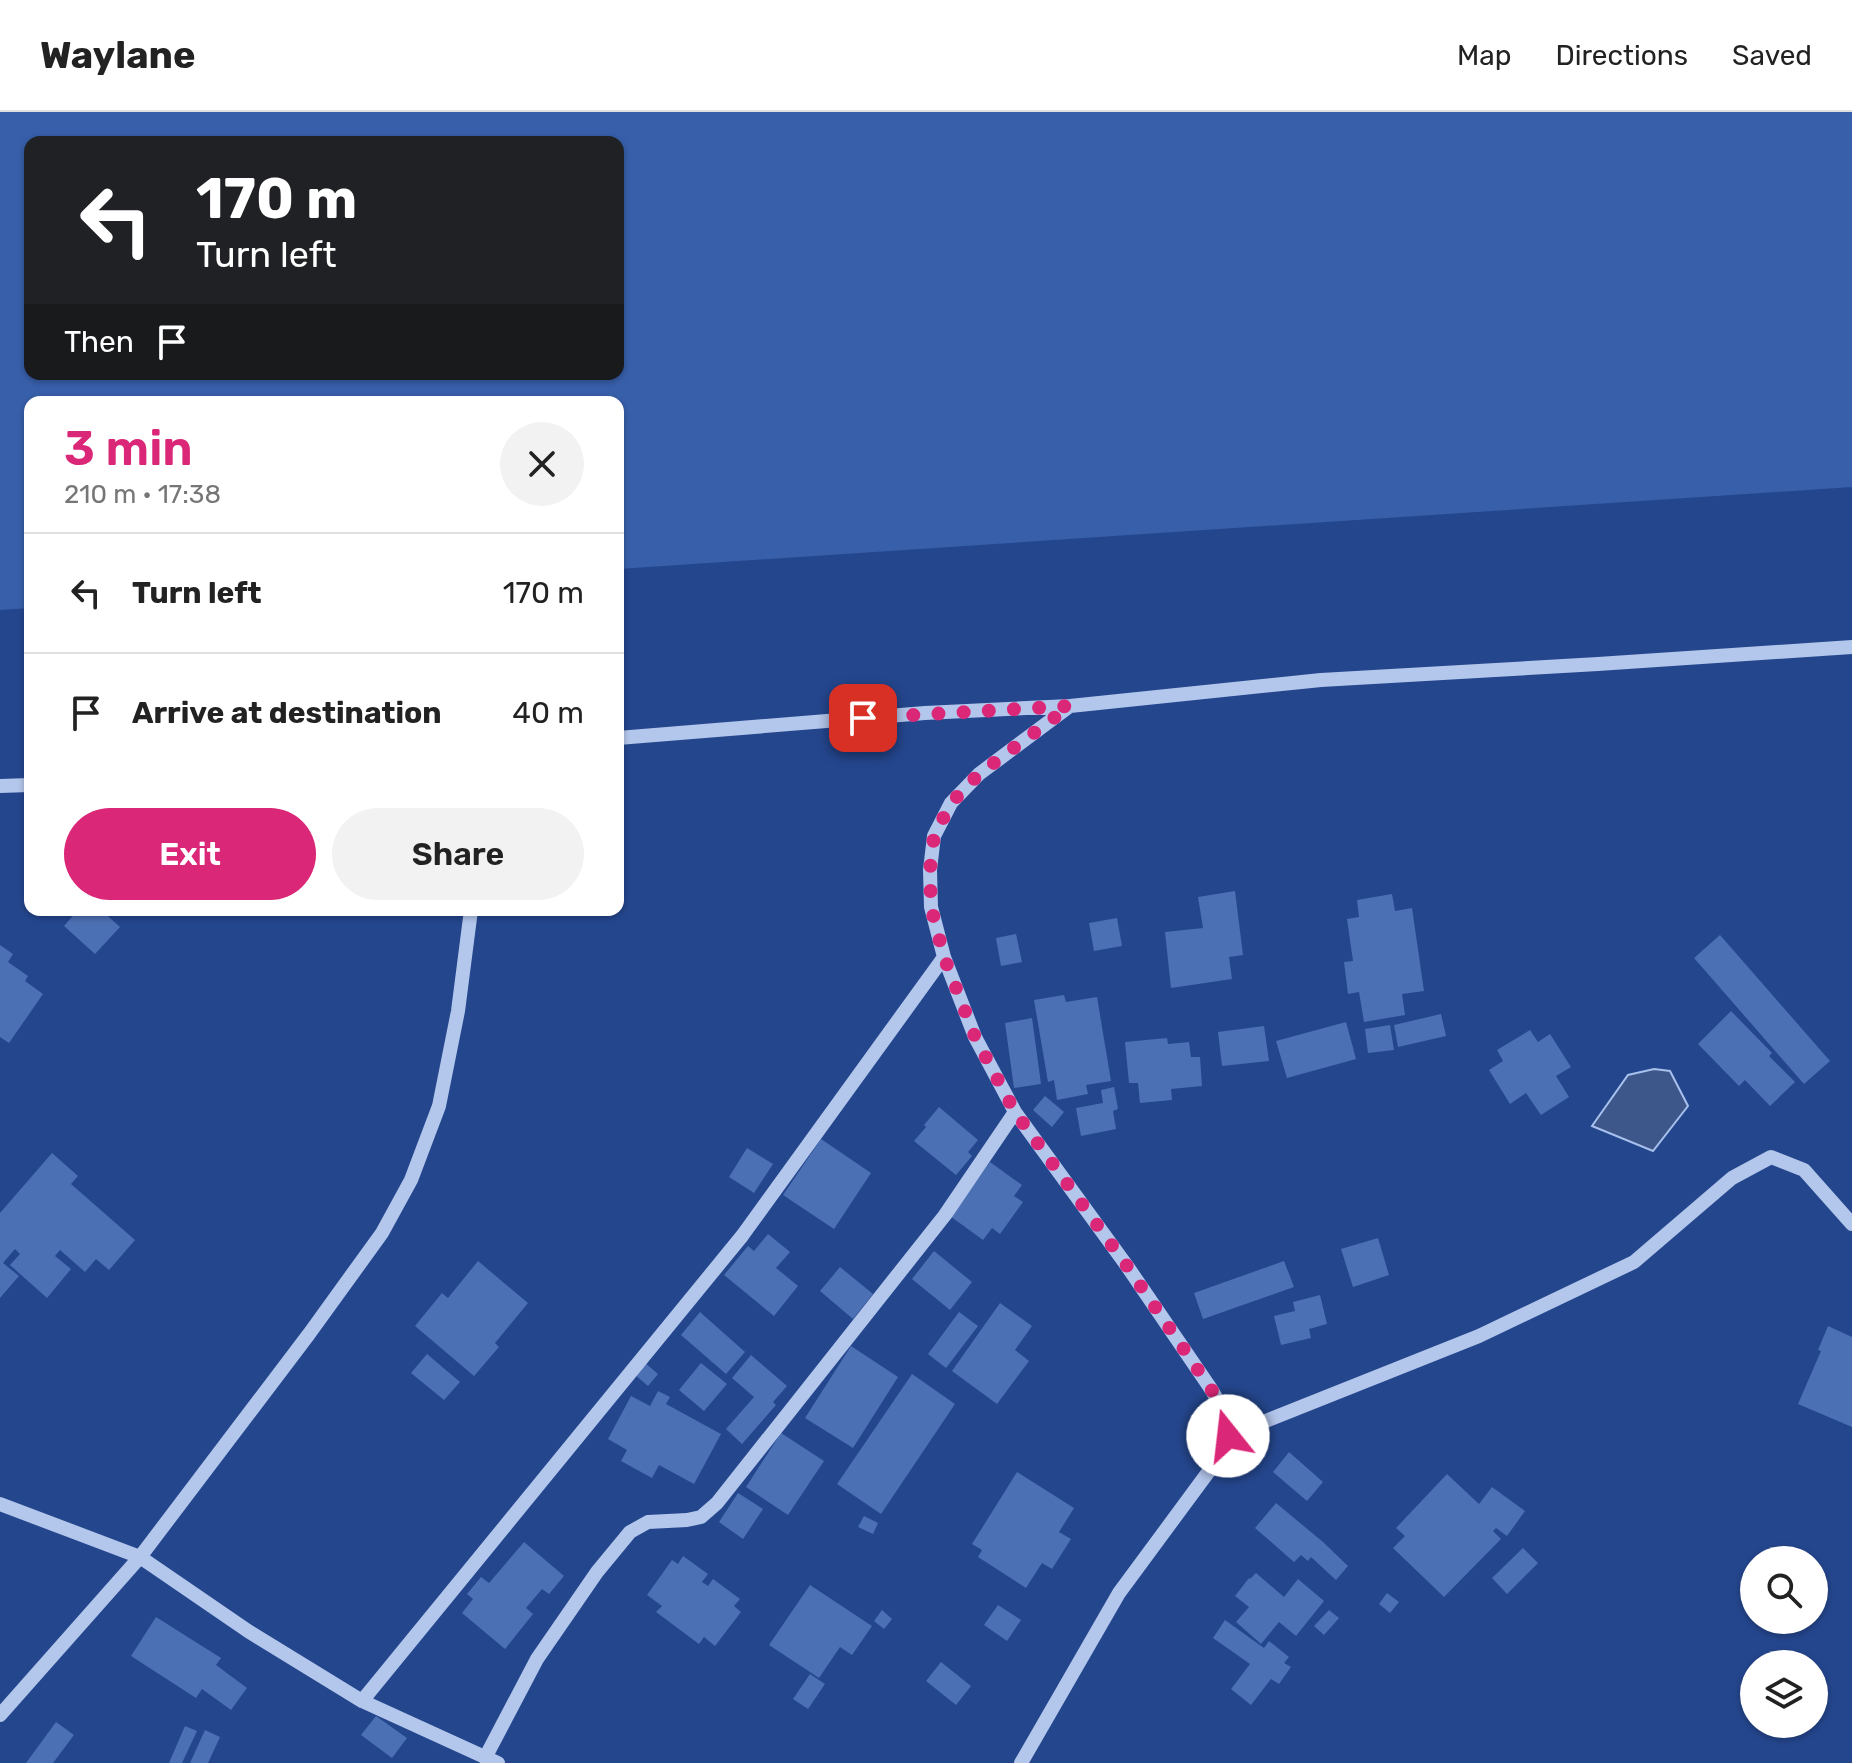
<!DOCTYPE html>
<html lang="en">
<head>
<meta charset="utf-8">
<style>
	:root { --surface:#fff; --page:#f2f2f2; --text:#222; --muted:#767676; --line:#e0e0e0; --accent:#db2777 }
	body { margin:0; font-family:Rubik,sans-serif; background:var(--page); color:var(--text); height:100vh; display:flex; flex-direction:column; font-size:30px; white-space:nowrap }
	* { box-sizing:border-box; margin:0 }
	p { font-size:26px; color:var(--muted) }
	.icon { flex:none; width:44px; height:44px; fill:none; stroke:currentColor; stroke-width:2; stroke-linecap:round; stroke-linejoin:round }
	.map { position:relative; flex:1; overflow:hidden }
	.sheet { position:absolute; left:24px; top:284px; width:600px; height:520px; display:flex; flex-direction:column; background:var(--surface); border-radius:16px; box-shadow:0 2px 6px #0004 }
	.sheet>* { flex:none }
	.top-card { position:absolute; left:24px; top:24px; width:600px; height:244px; border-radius:16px; box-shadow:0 2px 6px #0004; background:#202124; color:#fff; overflow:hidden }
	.fabs { position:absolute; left:1740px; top:1434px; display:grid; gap:16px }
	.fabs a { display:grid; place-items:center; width:88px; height:88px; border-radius:50%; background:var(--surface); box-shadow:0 2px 6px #0004; font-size:40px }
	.pin { position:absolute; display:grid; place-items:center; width:68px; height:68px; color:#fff; margin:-34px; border-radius:16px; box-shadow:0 4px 12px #0006 }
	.me { position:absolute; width:88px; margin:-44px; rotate:344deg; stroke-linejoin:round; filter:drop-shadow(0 0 6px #0008) }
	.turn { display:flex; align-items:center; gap:28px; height:168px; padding:0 40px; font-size:36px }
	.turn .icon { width:104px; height:104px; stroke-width:2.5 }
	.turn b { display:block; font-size:56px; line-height:68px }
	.then { display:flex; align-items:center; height:76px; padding:0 40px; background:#0003; gap:16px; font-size:30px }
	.round { display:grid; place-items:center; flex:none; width:84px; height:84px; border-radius:42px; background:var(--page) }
	.headline { display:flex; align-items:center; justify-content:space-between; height:136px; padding:0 40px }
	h1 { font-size:48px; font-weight:600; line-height:60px; color:var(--accent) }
	.action { display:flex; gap:16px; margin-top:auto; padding:16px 40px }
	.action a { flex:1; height:92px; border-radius:48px; background:var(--accent); color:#fff; font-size:32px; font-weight:600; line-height:92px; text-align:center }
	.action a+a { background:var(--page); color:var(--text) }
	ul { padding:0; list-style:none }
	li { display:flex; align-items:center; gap:24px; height:120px; padding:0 40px; border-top:2px solid var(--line) }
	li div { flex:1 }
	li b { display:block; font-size:30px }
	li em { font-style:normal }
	header { display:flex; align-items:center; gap:48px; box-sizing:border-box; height:112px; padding:0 40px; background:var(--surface); border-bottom:2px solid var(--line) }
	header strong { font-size:38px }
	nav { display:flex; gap:44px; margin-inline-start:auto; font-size:28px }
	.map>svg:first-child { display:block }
	.green { fill:#385faa; fill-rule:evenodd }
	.water { fill:#3e578a; stroke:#a7c0ec; stroke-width:2 }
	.building { fill:#4c70b4 }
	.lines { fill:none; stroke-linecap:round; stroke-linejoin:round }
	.minor { stroke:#b3c6eb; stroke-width:14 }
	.route { stroke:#db2777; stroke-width:14; stroke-dasharray:0 25.2 }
</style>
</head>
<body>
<header>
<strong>Waylane</strong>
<nav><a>Map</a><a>Directions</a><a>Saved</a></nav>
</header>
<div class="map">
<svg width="1852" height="1651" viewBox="0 0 1852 1651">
	<rect width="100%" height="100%" fill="#24468d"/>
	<path class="green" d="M0,0H1852V375L618,457V290H30V496L0,498ZM30,30H618V262H30Z"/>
	<path class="water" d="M1654,957L1670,959L1688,994L1653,1039L1592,1014L1628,963Z"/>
	<path class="building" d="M1235,779L1243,843L1229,845L1232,867L1171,876L1165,820L1203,816L1198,785Z
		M1392,782L1395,799L1412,796L1424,879L1402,882L1405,903L1364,910L1359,880L1348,882L1344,850L1353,849L1347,807L1359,805L1357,788Z
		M78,798H101L120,815L95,842L64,814Z
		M1117,806L1122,834L1094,839L1089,811Z
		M1016,822L1022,850L1001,854L996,826Z
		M1720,823L1830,949L1804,972L1694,846Z
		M0,833L13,842L8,850L28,864L25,869L43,882L9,931L0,925Z
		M1064,883L1066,890L1097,885L1111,969L1086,973L1088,982L1057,988L1054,968L1048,970L1034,888Z
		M1731,899L1772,941L1769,944L1795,970L1770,994L1745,968L1739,974L1698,932Z
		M1441,902L1446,924L1398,935L1394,913Z
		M1032,906L1041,972L1014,976L1005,911Z
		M1346,910L1356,947L1287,966L1276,929Z
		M1390,913L1394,938L1368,941L1365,917Z
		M1264,914L1269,949L1222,954L1218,920Z
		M1530,918L1538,930L1550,922L1571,955L1556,964L1569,985L1541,1003L1526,981L1510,992L1489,958L1503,949L1497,938Z
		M1167,926L1168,932L1189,930L1191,945H1200L1202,974L1171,977L1172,988L1140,991L1138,971H1129L1125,930Z
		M1114,975L1118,997L1113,999L1116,1017L1081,1024L1076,996L1103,991L1101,978Z
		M1045,984L1064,1000L1052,1015L1033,998Z
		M939,995L978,1028L968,1040L972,1044L956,1063L914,1029L926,1015L924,1013Z
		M821,1027L871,1061L834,1117L783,1083Z
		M747,1036L773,1052L754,1081L729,1065Z
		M52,1041L78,1064L71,1072L135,1128L109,1158L96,1147L85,1160L60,1138L55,1144L71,1157L47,1186L10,1153L20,1142L15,1137L3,1151L19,1164L0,1186V1101Z
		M990,1050L1022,1073L1014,1084L1023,1090L1000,1122L992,1116L983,1128L950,1104Z
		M768,1122L790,1140L776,1156L798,1174L774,1204L724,1163L748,1134L754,1139Z
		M1378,1126L1389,1163L1353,1175L1341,1137Z
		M934,1139L972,1170L950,1198L912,1167Z
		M478,1149L528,1191L495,1231L499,1235L474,1264L415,1214L442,1181L448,1186Z
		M1284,1149L1294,1175L1203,1207L1194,1181Z
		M840,1155L873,1182L853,1207L820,1179Z
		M1320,1183L1327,1212L1309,1217L1311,1226L1281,1233L1274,1204L1295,1199L1293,1190Z
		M1000,1191L1032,1214L1015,1238L1029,1249L997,1292L952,1259Z
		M700,1200L745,1240L726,1262L681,1223Z
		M959,1200L978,1214L946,1256L928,1242Z
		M1828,1214L1852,1225V1315L1798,1292L1821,1239L1818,1238Z
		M851,1234L898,1265L853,1336L805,1306Z
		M427,1242L460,1270L444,1288L411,1261Z
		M751,1243L787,1274L773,1290L776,1293L742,1332L726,1317L754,1285L732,1266Z
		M644,1250L658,1262L648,1274L634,1262Z
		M701,1251L727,1272L704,1299L679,1278Z
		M912,1262L955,1292L881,1402L837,1372Z
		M658,1279L670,1285L666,1292L721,1322L694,1372L659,1353L652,1366L621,1349L627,1338L608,1327L631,1284L650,1294Z
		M781,1321L824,1349L788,1403L746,1375Z
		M1289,1340L1323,1370L1307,1389L1273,1360Z
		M1017,1360L1074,1396L1059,1420L1071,1427L1052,1457L1042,1451L1026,1476L978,1445L982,1438L972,1432Z
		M1447,1362L1479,1392L1492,1375L1525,1399L1507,1424L1496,1416L1493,1419L1501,1427L1444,1485L1393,1436L1405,1424L1396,1416Z
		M738,1381L763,1397L743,1427L719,1410Z
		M1276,1391L1323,1430L1348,1454L1336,1468L1311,1445L1308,1449L1301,1443L1294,1450L1255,1416Z
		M864,1404L878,1411L873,1422L858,1415Z
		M524,1430L564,1464L549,1482L542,1477L526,1496L533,1502L505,1537L462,1501L473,1487L467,1482L481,1465L489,1471Z
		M1523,1436L1538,1451L1507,1482L1492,1466Z
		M683,1444L708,1462L702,1470L708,1474L713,1467L740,1487L734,1494L741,1500L715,1534L704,1525L699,1532L656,1500L662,1494L647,1483L672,1448L678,1452Z
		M1256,1461L1284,1485L1298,1467L1324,1489L1296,1524L1279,1510L1261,1532L1236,1510L1249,1495L1235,1484L1249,1466L1250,1467Z
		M810,1473L872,1514L852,1543L840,1535L819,1566L769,1533Z
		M1387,1481L1399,1490L1390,1501L1379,1492Z
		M998,1493L1021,1508L1007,1529L984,1513Z
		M882,1498L892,1507L884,1517L874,1509Z
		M1329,1498L1339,1506L1324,1523L1314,1514Z
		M156,1505L221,1546L216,1553L247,1576L231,1598L202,1577L196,1586L131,1544Z
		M1225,1508L1264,1536L1269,1529L1289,1545L1284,1551L1291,1555L1279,1572L1271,1567L1251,1593L1231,1577L1250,1552L1213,1526Z
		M941,1550L971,1574L956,1593L926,1569Z
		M810,1562L825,1572L808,1597L793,1587Z
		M376,1604L407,1626L392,1646L361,1623Z
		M56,1610L74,1623L53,1651H26Z
		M185,1614L197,1619L182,1651H169Z
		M205,1618L220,1625L208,1651H190Z"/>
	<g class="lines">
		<path class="minor" d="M618,626L925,601L1070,594L1321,568L1598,552L1852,535
			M0,674L30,673
			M1228,1324L1479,1224L1634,1150L1732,1066L1771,1045L1804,1058L1852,1112
			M0,1392L140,1445L248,1519L362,1589L498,1651
			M362,1589L742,1124L944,845
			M0,1603L140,1445L309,1222L382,1121L411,1068L439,994L458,899L471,798
			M485,1646L537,1547L597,1460L630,1420L648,1410L687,1408L701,1405L717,1391L945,1103L1015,1000
			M1021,1651L1119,1481L1212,1355L1228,1324L1225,1301L1211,1277L1127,1154L1015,1000L975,925L944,845L931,795L930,758L934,724L951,691L979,662L1070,594"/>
	</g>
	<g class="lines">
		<path class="route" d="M863,606L1070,594L979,662L951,691L934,724L930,758L931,795L944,845L975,925L1015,1000L1127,1154L1211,1277L1225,1301L1228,1324"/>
	</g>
</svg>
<div class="fabs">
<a><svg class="icon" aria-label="search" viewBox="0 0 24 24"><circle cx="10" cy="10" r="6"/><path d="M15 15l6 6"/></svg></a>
<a><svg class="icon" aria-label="layers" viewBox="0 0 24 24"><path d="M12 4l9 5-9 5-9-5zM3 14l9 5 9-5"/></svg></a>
</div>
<div class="pin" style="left:863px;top:606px;background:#d93025"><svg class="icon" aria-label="arrive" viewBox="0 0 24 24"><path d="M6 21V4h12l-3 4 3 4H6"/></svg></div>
<svg class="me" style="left:1228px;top:1324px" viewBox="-20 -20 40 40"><circle r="19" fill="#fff"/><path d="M0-13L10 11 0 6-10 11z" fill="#db2777"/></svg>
<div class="top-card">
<div class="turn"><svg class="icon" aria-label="left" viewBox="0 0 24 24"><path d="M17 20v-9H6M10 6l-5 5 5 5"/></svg><div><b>170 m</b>Turn left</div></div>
<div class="then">Then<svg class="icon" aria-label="arrive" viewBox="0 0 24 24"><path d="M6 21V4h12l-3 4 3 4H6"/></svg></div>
</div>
<section class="sheet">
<div class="headline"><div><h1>3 min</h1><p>210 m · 17:38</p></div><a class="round"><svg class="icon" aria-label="close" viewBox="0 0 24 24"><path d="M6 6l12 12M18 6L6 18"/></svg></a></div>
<ul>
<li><svg class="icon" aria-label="left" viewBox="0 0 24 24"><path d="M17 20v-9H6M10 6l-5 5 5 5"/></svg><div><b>Turn left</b></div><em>170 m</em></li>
<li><svg class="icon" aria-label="arrive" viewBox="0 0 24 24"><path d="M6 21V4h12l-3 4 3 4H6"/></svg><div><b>Arrive at destination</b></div><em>40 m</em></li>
</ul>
<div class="action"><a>Exit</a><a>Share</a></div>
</section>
</div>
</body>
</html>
